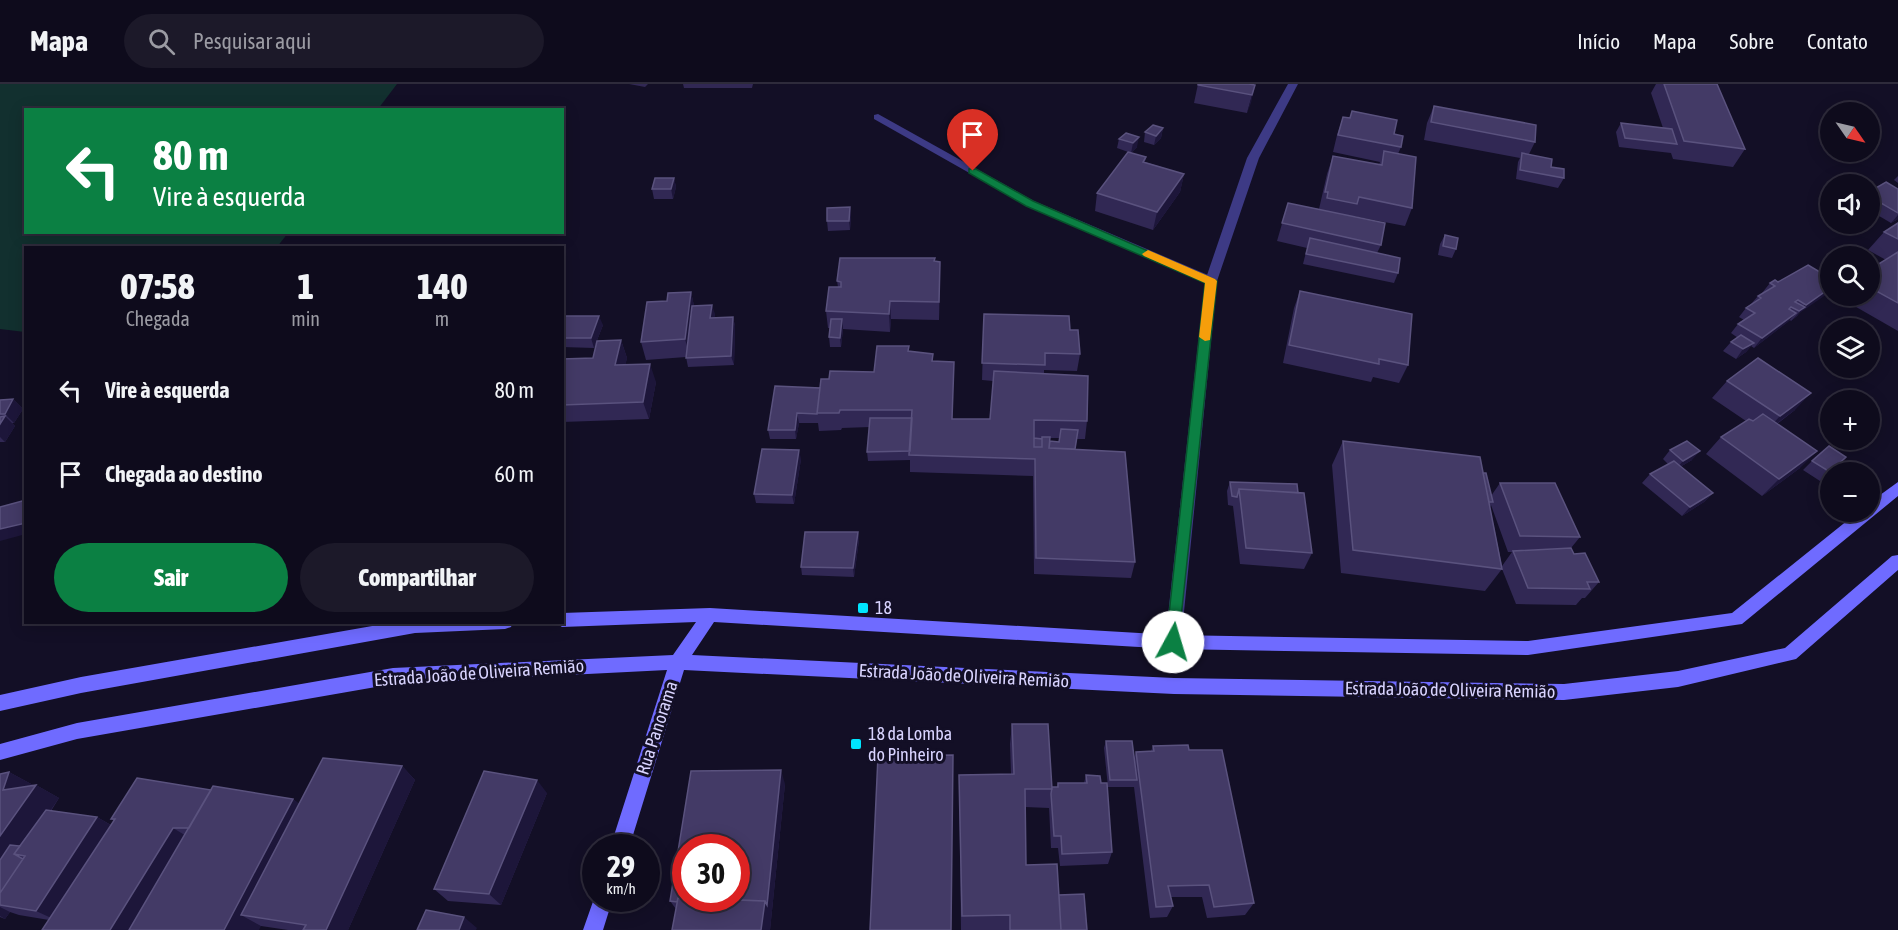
<!DOCTYPE html>
<html lang="pt">
<head>
<meta charset="utf-8">
<style>
	:root { --surface:#0e0b1c; --page:#1c1929; --text:#f1f3f6; --muted:#9b9ba3; --line:#2e2b3b; --accent:#0b8043 }
	body { margin:0; font-family:"Asap Condensed",sans-serif; background:var(--page); color:var(--text); height:100vh; display:flex; flex-direction:column; font-size:22px; white-space:nowrap }
	* { box-sizing:border-box; margin:0 }
	p { font-size:20px; color:var(--muted) }
	.icon { flex:none; width:33px; height:33px; fill:none; stroke:currentColor; stroke-width:2; stroke-linecap:round; stroke-linejoin:round }
	.map { position:relative; flex:1; overflow:hidden }
	.drawer { position:absolute; left:24px; top:162px; width:540px; height:378px; display:flex; flex-direction:column; background:var(--surface); border-radius:0px; box-shadow:0 3px 15px #0003,0 0 0 2px var(--line) }
	.drawer>* { flex:none }
	.top-card { position:absolute; left:24px; top:24px; width:540px; height:126px; border-radius:0px; box-shadow:0 3px 15px #0003,0 0 0 2px var(--line); background:#0b8043; color:#fff; overflow:hidden }
	.needle { width:39px; rotate:124deg }
	.controls { position:absolute; left:1820px; top:18px; display:grid; gap:12px }
	.controls a { display:grid; place-items:center; width:60px; height:60px; border-radius:50%; background:var(--surface); box-shadow:0 3px 15px #0003,0 0 0 2px var(--line); font-size:30px }
	.speed { position:absolute; left:582px; top:750px; display:flex; gap:12px; font-size:30px; font-weight:700; text-align:center }
	.speed>* { display:grid; place-content:center; width:78px; height:78px; border-radius:50%; background:var(--surface); box-shadow:0 3px 15px #0003,0 0 0 2px var(--line); line-height:1 }
	.speed small { font-size:15px; font-weight:400 }
	.speed .limit { border:9px solid #d22; background:#fff; color:#111 }
	.pin { position:absolute; display:grid; place-items:center; width:51px; height:51px; color:#fff; margin:-62px -26px; border-radius:50% 50% 50% 0; rotate:-45deg; box-shadow:0 0 6px #0007 }
	.pin .icon { rotate:45deg }
	.me { position:absolute; width:66px; margin:-33px; rotate:6deg; stroke-linejoin:round; filter:drop-shadow(0 0 4px #0008) }
	.turn { display:flex; align-items:center; gap:21px; height:126px; padding:0 30px; font-size:27px }
	.turn .icon { width:78px; height:78px; stroke-width:2.5 }
	.turn b { display:block; font-size:42px; line-height:51px }
	.eta { display:flex; justify-content:space-evenly; align-items:center; height:102px; text-align:center }
	.eta b { font-size:36px; font-weight:800; line-height:42px }
	.button { display:flex; gap:12px; margin-top:auto; padding:12px 30px }
	.button a { flex:1; height:69px; border-radius:36px; background:var(--accent); color:#fff; font-size:24px; font-weight:800; line-height:69px; text-align:center }
	.button a+a { background:var(--page); color:var(--text) }
	ul { padding:0; list-style:none }
	li { display:flex; align-items:center; gap:18px; height:84px; padding:0 30px }
	li div { flex:1 }
	li b { display:block; font-size:22px }
	li em { font-style:normal }
	header { display:flex; align-items:center; gap:36px; box-sizing:border-box; height:84px; padding:0 30px; background:var(--surface); border-bottom:2px solid var(--line) }
	header strong { font-size:28px }
	nav { display:flex; gap:33px; margin-inline-start:auto; font-size:21px }
	.search { width:420px; height:54px; background:var(--page); display:flex; align-items:center; gap:15px; box-sizing:border-box; padding:0 21px; border-radius:33px; color:var(--muted); font-size:22px }
	.map>svg:first-child { display:block }
	.green { fill:#12302f }
	.lines { fill:none; stroke-linecap:round; stroke-linejoin:round }
	.lane { fill:#3d3a85; fill-rule:evenodd }
	.street { fill:#3d3a85; fill-rule:evenodd }
	.secondary { fill:#6f6bff; fill-rule:evenodd }
	.wall { fill:#312854; fill-rule:evenodd }
	.shaded-wall { fill:#1d163a }
	.building { fill:#433a66; stroke:#5a527e; stroke-width:1.5 }
	.route { fill:#0b8043; stroke:#07532c; stroke-width:1.5 }
	.slow { fill:#f59e0b }
	.poi-dot { fill:#00e5ff; stroke:#130f26; stroke-width:2 }
	.labels { text-anchor:middle; stroke-width:6; stroke-linejoin:round; paint-order:stroke }
	.poi-label { font-size:18px; fill:#d9d4ff; stroke:#130f26; text-anchor:start }
	.street-label { font-size:18px; fill:#d9d4ff; stroke:#130f26 }
</style>
</head>
<body>
<header>
<strong>Mapa</strong>
<div class="search"><svg class="icon" aria-label="search" viewBox="0 0 24 24"><circle cx="10" cy="10" r="6"/><path d="M15 15l6 6"/></svg>Pesquisar aqui</div>
<nav><a>Início</a><a>Mapa</a><a>Sobre</a><a>Contato</a></nav>
</header>
<div class="map">
<svg width="1898" height="846" viewBox="0 0 1898 846">
	<rect width="100%" height="100%" fill="#130f26"/>
	<path class="green" d="M0,0H397L378,25L26,26V148L288,149L277,163L26,164L25,248L0,245Z"/>
	<g class="lines">
		<path class="lane" d="M878,30L1034,117L1215,194L1217,197L1211,201L1207,200L1026,121L874,35V31Z"/>
		<path class="street" d="M1288,0H1298L1259,74L1217,197L1181,558L1179,563L1173,565L1167,563L1165,558L1205,197L1247,74Z"/>
		<path class="secondary" d="M1898,398V412L1742,540L1528,571L1173,565L714,538L692,571L1174,594L1564,600L1678,587L1785,564L1892,472L1898,471V486L1796,575L1678,603L1564,616L1174,610L684,586L629,764H610L667,586L393,600L77,655L0,676V660L77,639L393,584L673,571L696,538L562,543L555,538H562V529L710,524L1173,551L1528,557L1732,529L1858,428H1869V419Z
			M395,538H513L511,543L505,545L415,549L81,609L0,627V611L81,593Z
			M596,809V814H613L603,846H583Z"/>
	</g>
	<path class="wall" d="M629,0H648L645,3Z
		M683,0H753L752,4H684Z
		M1198,0H1250L1255,1L1247,29L1194,19Z
		M1656,0H1717L1745,65L1733,83L1673,75L1671,69L1619,63L1616,48L1621,39L1663,44L1651,9Z
		M1434,22L1535,58L1529,70L1551,83L1564,94L1558,104L1516,95L1518,78L1520,74L1424,56L1427,39Z
		M1352,27L1394,50L1401,63L1398,70L1412,124L1405,142L1353,132V133L1381,161L1377,169L1398,189L1394,199L1303,180L1307,164L1277,157L1288,119L1319,125L1327,90L1333,72L1379,81L1380,78L1333,68L1337,51L1343,33L1350,34Z
		M1163,44L1161,54L1154,61L1144,58L1145,48Z
		M1126,49L1137,63L1131,69L1117,64L1119,55Z
		M1146,73L1145,78L1184,90L1180,108L1153,146L1095,127L1097,109Z
		M1898,92V99L1894,96Z
		M674,94L676,103L673,115H654L652,105Z
		M1898,105V135L1891,139L1869,126V108Z
		M851,132L850,146L828,147L827,137Z
		M1898,139V247L1837,212H1869V186L1886,176L1868,166L1884,148Z
		M1445,151L1456,165L1452,174L1438,171L1440,160Z
		M935,177L940,196L939,236L891,235L890,248L843,245L841,263H830L829,253L830,244H828L826,227L838,203L837,197Z
		M1830,186L1797,232L1791,237L1790,236L1754,264L1751,262L1746,268L1736,275L1723,267L1731,258L1738,254L1731,249L1738,240L1744,236L1739,233L1746,224L1751,220L1758,212L1763,209H1762L1770,199L1823,190Z
		M1300,207L1408,281L1399,299L1373,293L1371,298L1283,279L1294,224Z
		M691,208L694,222L715,230L714,234L733,233L735,242L734,281L688,283L686,273L646,276L641,258L667,217Z
		M984,230L1070,246L1080,270L1077,287L1044,286V290L1087,337L1085,355H1077L1075,365L1135,478L1131,494L1034,490L1033,392L910,388V376L868,377L867,368L870,343L842,344L841,346L819,347L818,339H799L796,355H770L768,346L820,304L829,295L874,288L909,267L933,270V277L954,278L952,335H990L993,297L982,296ZM1050,354H1060L1059,358L1050,357Z
		M563,232L603,241L594,264L562,263Z
		M621,256L627,274L625,281L656,298L649,335L562,338V275L593,274Z
		M1727,297L1795,326L1777,340L1800,384L1762,412L1706,370L1721,353L1746,337L1712,314Z
		M13,315L23,325L14,339H12L15,342L5,358H0V316Z
		M1343,357L1483,389L1491,412L1500,399L1580,453L1571,464L1574,470L1599,498L1585,514H1582L1576,521L1516,520L1502,485L1485,507L1341,489L1332,381ZM1491,421L1508,468H1512L1502,482L1490,423Z
		M1670,366L1692,376L1680,383L1713,409L1704,418L1682,432L1642,399L1650,390L1668,380L1663,375Z
		M1846,373L1820,397L1803,386L1812,377Z
		M801,375L794,420L756,419L754,410Z
		M1230,398L1312,469L1304,485L1240,480L1233,422L1228,421L1227,407Z
		M858,448L859,456L854,493L802,491L801,483Z
		M1012,640L1052,703H1057L1058,699H1084L1086,691L1112,768L1108,780L1060,782L1058,764H1051L1049,723V724L1025,723L1026,781L1059,811L1087,846H961L959,691L1011,690L1010,660Z
		M1106,657L1134,674L1136,668L1151,667L1153,662L1189,666L1254,819L1245,831L1207,834L1202,813H1171L1173,822L1167,833L1150,834L1134,703H1108L1104,664Z
		M402,682L415,696L348,846H288L261,842L49,836L19,831L10,828L5,835L0,833V690L9,688L33,701H36L59,714L51,727L97,733L111,741L114,737L111,735L211,706L293,715L299,720Z
		M785,700L770,846H672L676,825L670,817Z
		M547,709L501,821L448,817L434,805Z"/>
	<path class="shaded-wall" d="M1255,1L1251,19L1247,29L1252,11Z
		M1163,44L1161,54L1154,61L1156,52Z
		M1139,53L1137,63L1131,69L1133,59Z
		M1184,90L1180,108L1153,146L1157,128Z
		M674,94L676,103L673,115L671,105Z
		M850,123L851,132L850,146L849,137Z
		M1898,131V135L1891,139Z
		M940,178V196L939,236V218Z
		M1830,204V208L1801,228L1797,232L1791,237L1806,221Z
		M691,208L695,226L690,273L685,255Z
		M890,217L891,235L890,248L889,230Z
		M712,221L715,230L713,244L710,234Z
		M1796,229L1788,238L1754,264L1762,254Z
		M599,232L603,241L594,264L591,254Z
		M733,233L735,242L734,281L731,272Z
		M842,235L843,244L841,263L840,254Z
		M621,256L627,274L622,299L615,281Z
		M1754,259L1746,268L1736,275L1743,265Z
		M650,280L656,298L649,335L643,318Z
		M1811,309L1795,326L1764,349L1780,332Z
		M13,315L23,325L14,339L5,330Z
		M797,329L799,339L796,355L795,346Z
		M5,332L15,342L5,358L0,353V340Z
		M799,366L801,375L794,420L792,411Z
		M1700,367L1692,376L1675,386L1683,377Z
		M1817,367L1800,384L1762,412L1779,395Z
		M1713,409L1704,418L1682,432L1690,423Z
		M26,439V450L0,457V445Z
		M858,448L859,456L854,493L853,484Z
		M402,682L415,696L348,846H326Z
		M781,686L785,700L770,846H761Z
		M9,688L33,701H36L59,714L20,771L14,770L0,800V752L3,706Z
		M537,696L547,709L501,821L489,810Z
		M293,715L316,733L241,831L261,842L259,846H224Z
		M97,733L119,746L60,838L36,827Z
		M173,744L193,756L139,846H110Z
		M0,823L10,828L5,835L0,832Z
		M464,833L477,844L476,846H459Z"/>
	<path class="building" d="M1198,0H1249L1255,1L1252,11L1198,1Z
		M1664,0H1717L1745,65L1684,57Z
		M1434,22L1536,41L1535,58L1431,38Z
		M1352,27L1397,36L1394,50L1403,52L1401,63L1338,51L1343,33L1350,34Z
		M1621,39L1672,45L1677,60L1625,54Z
		M1153,41L1163,44L1156,52L1145,48Z
		M1126,49L1139,53L1133,59L1119,55Z
		M1384,67L1416,73L1412,124L1359,113L1357,120L1327,114L1328,108H1325L1333,72L1382,81Z
		M1128,68L1146,73L1143,78L1184,90L1157,128L1097,109Z
		M1522,69L1552,75L1551,83L1564,85V94L1520,86Z
		M655,94H674L671,105H652Z
		M1886,98L1898,105V129L1869,112V108Z
		M1288,119L1385,139L1381,161L1282,139Z
		M850,123L849,137H827V124Z
		M1898,139V155L1884,148Z
		M1445,151L1458,154L1456,165L1443,162Z
		M1310,154L1400,174L1398,189L1306,170Z
		M1898,168V219L1869,203V186Z
		M840,174H935L934,177L940,178L939,218L890,217L889,230L826,227L829,203H841V198L837,197Z
		M1808,181L1823,190L1830,186V204L1806,221L1798,216L1795,218L1805,223L1799,227L1791,223L1789,225L1796,229L1762,254L1738,240L1755,229L1746,224L1761,214L1758,212L1775,202L1770,199L1775,196L1778,198Z
		M1300,207L1412,230L1408,281L1379,275V280L1289,261Z
		M691,208L685,255L641,258L647,218L667,217L668,209Z
		M712,221L710,234L733,233L731,272L686,274L692,222Z
		M984,230L1069,232L1070,246H1078L1080,270L1045,269V281L982,279Z
		M563,232H599L591,254H562Z
		M831,235H842L840,254L829,253Z
		M1741,251L1754,259L1743,265L1731,258Z
		M621,256L615,281L650,280L643,318L562,321V275L593,274L597,257Z
		M877,262H909L908,267L933,270L932,277L954,278L952,335H990L994,287L1088,292L1087,337L1034,336V363H1042V353H1050L1049,364L1125,368L1135,478L1036,474L1035,375L909,371L912,326H840L839,329H817L821,295H829L830,287L874,288Z
		M1758,274L1811,309L1780,332L1727,297Z
		M775,302L820,304L817,330L797,329L795,346H768Z
		M13,315L5,330H0V316Z
		M1763,330L1817,367L1779,395L1721,353L1749,335L1753,337Z
		M5,332L0,340V333Z
		M870,334H912L910,367L867,368Z
		M1061,345L1078,346L1075,365L1049,364L1050,357L1059,358Z
		M1034,354L1042,355V363H1034Z
		M1343,357L1480,373L1502,485L1353,466Z
		M1687,357L1700,367L1683,377L1670,366Z
		M1829,362L1846,373L1830,388L1812,377Z
		M762,365L799,366L792,411L754,410Z
		M1674,377L1713,409L1690,423L1650,390Z
		M1483,389H1486L1493,418H1489Z
		M1230,398L1297,400L1298,409L1239,405L1237,413L1232,412Z
		M1500,399H1555L1580,453L1520,452Z
		M1239,405L1304,409L1312,469L1246,464Z
		M26,416V439L0,445V423Z
		M805,448H858L853,484L801,483Z
		M1571,464L1574,470L1585,469L1599,498H1587L1590,505L1528,504L1513,467Z
		M1012,640H1048L1052,705H1025L1026,781L1057,780L1061,846H1010V831L962,832L959,691L1014,690Z
		M1106,657H1132L1137,696H1110Z
		M1188,661L1189,666H1222L1254,819L1214,823L1209,801L1168,802L1173,822L1156,823L1136,668L1154,667L1153,662Z
		M953,671L951,846H870L878,672Z
		M323,674L402,682L326,846H303L306,841L241,831Z
		M781,686L767,821L765,817L700,814H736V764H686V814H678L677,818L670,817L691,687Z
		M484,687L537,696L489,810L434,805Z
		M9,688L3,706L36,701L0,752V690Z
		M1086,691L1100,692L1101,699H1107L1112,768L1062,770L1061,752H1054L1051,710L1052,703H1058V699H1087Z
		M137,694L211,706L189,744H173L110,846H42L115,735H111Z
		M213,702L293,715L224,846H129Z
		M46,726L97,733L36,827L0,821V809L25,772L14,770Z
		M10,761L20,762L14,770L23,775L0,809V776Z
		M1084,810L1087,846H1061L1059,811Z
		M678,814L765,817L761,846H672Z
		M426,826L464,833L459,846H417Z"/>
	<path class="route" d="M969,85H976L1033,117L1217,197L1178,562L1173,564L1168,562L1166,558L1205,199L1026,122L969,89Z"/>
	<path class="slow" d="M1148,166L1215,195L1217,197L1210,256L1205,257L1199,253L1205,199L1144,172L1142,170Z"/>
	<g class="poi-dot">
		<rect x="857" y="518" width="12" height="12" rx="3"/>
		<rect x="850" y="654" width="12" height="12" rx="3"/>
	</g>
	<g class="labels">
		<g class="poi-label">
			<text x="875" y="530">18</text>
			<text x="868" y="656">18 da Lomba<tspan x="868" dy="21">do Pinheiro</tspan></text>
		</g>
		<g class="street-label">
			<text transform="translate(479 589) rotate(-4)" y="6">Estrada João de Oliveira Remião</text>
			<text transform="translate(964 592) rotate(3)" y="6">Estrada João de Oliveira Remião</text>
			<text transform="translate(1450 606) rotate(1)" y="6">Estrada João de Oliveira Remião</text>
			<text transform="translate(657 644) rotate(-72)" y="6">Rua Panorama</text>
		</g>
	</g>
</svg>
<div class="controls">
<a><svg class="needle" viewBox="-14 -14 28 28"><path d="M0-13l5 13h-10z" fill="#e53935"/><path d="M0 13l5-13h-10z" fill="#9b9ba3"/></svg></a>
<a><svg class="icon" aria-label="sound" viewBox="0 0 24 24"><path d="M4 9h4l5-4v14l-5-4H4zM17 9q2 3 0 6"/></svg></a>
<a><svg class="icon" aria-label="search" viewBox="0 0 24 24"><circle cx="10" cy="10" r="6"/><path d="M15 15l6 6"/></svg></a>
<a><svg class="icon" aria-label="layers" viewBox="0 0 24 24"><path d="M12 4l9 5-9 5-9-5zM3 14l9 5 9-5"/></svg></a>
<a>+</a>
<a>−</a>
</div>
<div class="speed"><div>29<small>km/h</small></div><div class="limit">30</div></div>
<div class="pin" style="left:973px;top:87px;background:#d93025"><svg class="icon" aria-label="arrive" viewBox="0 0 24 24"><path d="M6 21V4h12l-3 4 3 4H6"/></svg></div>
<svg class="me" style="left:1173px;top:558px" viewBox="-20 -20 40 40"><circle r="19" fill="#fff"/><path d="M0-13L10 11 0 6-10 11z" fill="#0b8043"/></svg>
<div class="top-card">
<div class="turn"><svg class="icon" aria-label="left" viewBox="0 0 24 24"><path d="M17 20v-9H6M10 6l-5 5 5 5"/></svg><div><b>80 m</b>Vire à esquerda</div></div>
</div>
<section class="drawer">
<div class="eta">
<div><b>07:58</b><p>Chegada</p></div>
<div><b>1</b><p>min</p></div>
<div><b>140</b><p>m</p></div>
</div>
<ul>
<li><svg class="icon" aria-label="left" viewBox="0 0 24 24"><path d="M17 20v-9H6M10 6l-5 5 5 5"/></svg><div><b>Vire à esquerda</b></div><em>80 m</em></li>
<li><svg class="icon" aria-label="arrive" viewBox="0 0 24 24"><path d="M6 21V4h12l-3 4 3 4H6"/></svg><div><b>Chegada ao destino</b></div><em>60 m</em></li>
</ul>
<div class="button"><a>Sair</a><a>Compartilhar</a></div>
</section>
</div>
</body>
</html>
